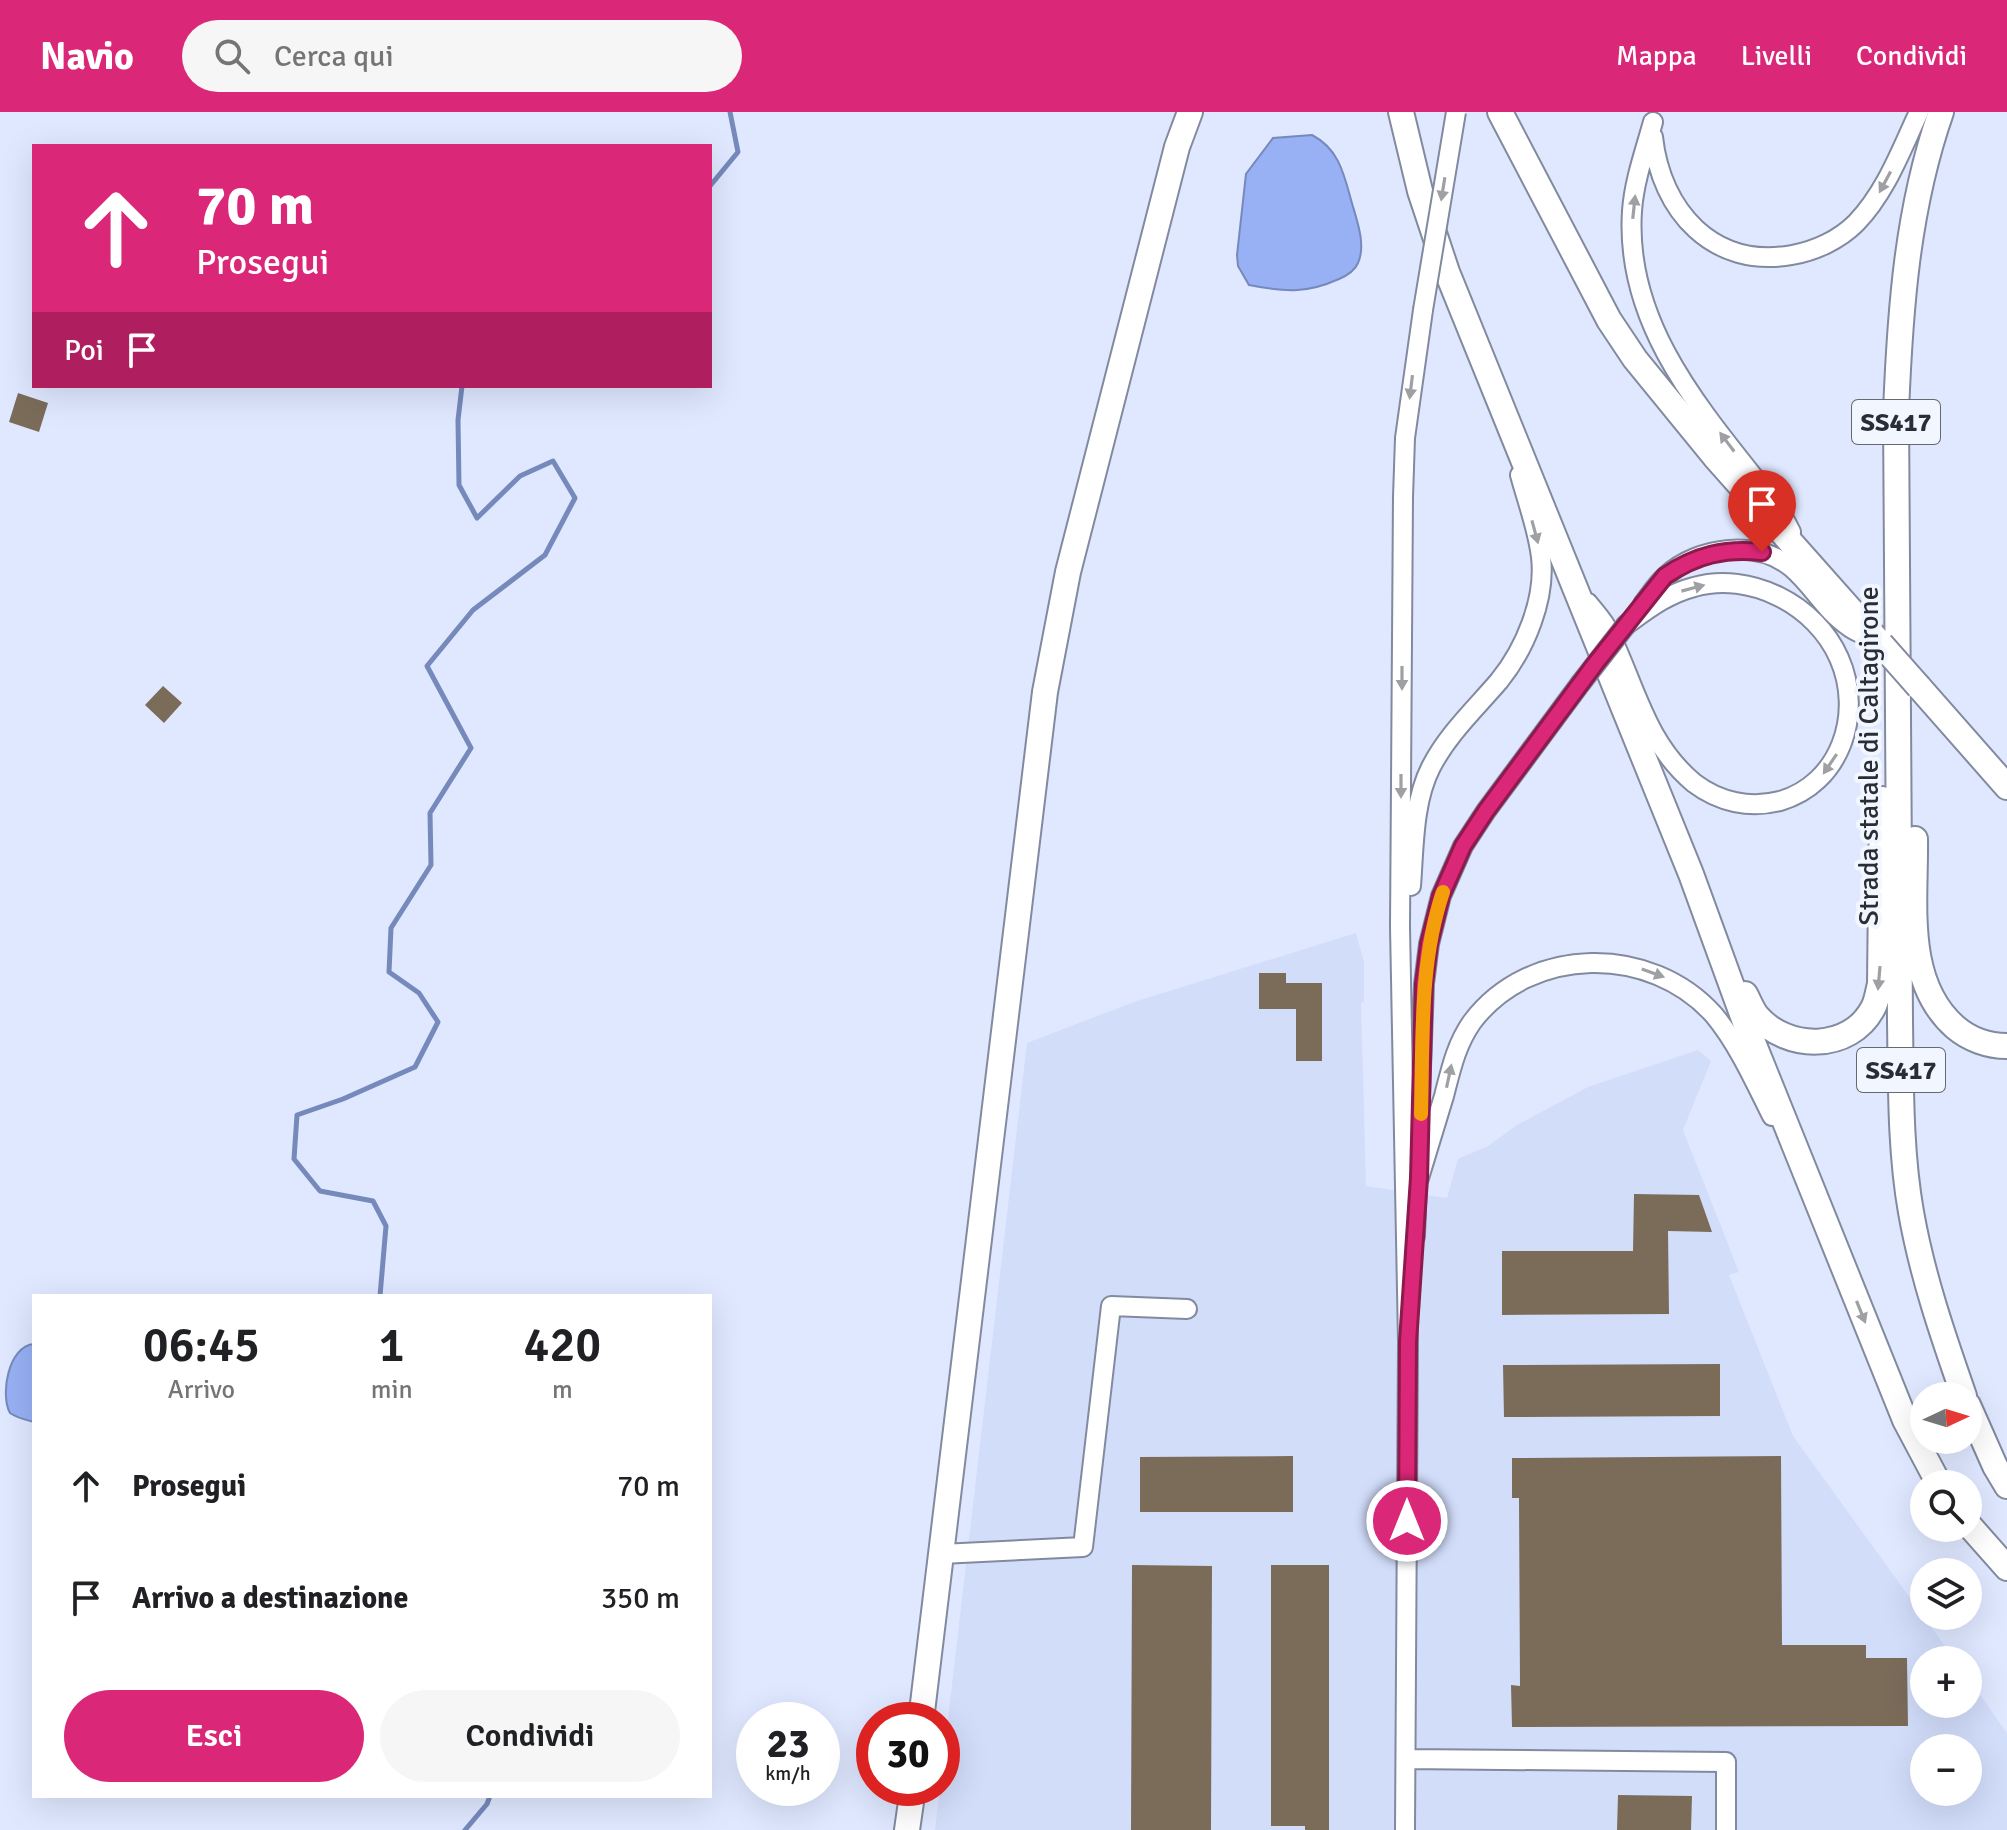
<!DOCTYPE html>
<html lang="it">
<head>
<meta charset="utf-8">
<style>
	:root { --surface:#fff; --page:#f6f6f6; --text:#202124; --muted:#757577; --accent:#db2777 }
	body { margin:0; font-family:Signika,sans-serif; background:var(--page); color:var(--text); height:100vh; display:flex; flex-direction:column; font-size:30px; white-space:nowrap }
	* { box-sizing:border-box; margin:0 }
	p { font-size:26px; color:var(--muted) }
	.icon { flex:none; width:44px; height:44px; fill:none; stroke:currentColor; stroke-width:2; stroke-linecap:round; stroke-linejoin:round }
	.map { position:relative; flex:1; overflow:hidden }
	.side { position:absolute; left:32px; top:1182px; width:680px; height:504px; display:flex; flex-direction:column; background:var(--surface); border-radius:0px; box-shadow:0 8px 32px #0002 }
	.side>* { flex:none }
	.guide { position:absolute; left:32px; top:32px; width:680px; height:244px; border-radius:0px; box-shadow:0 8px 32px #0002; background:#db2777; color:#fff; overflow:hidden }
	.needle { width:52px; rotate:86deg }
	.buttons { position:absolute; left:1910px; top:1270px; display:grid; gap:16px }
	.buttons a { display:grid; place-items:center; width:72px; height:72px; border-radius:50%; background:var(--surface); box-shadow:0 8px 32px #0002; font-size:40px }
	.speed { position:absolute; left:736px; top:1590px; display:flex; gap:16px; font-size:40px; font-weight:700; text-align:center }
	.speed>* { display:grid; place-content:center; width:104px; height:104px; border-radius:50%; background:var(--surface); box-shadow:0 8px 32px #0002; line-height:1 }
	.speed small { font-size:20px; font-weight:400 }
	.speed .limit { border:12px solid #d22; background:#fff; color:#111 }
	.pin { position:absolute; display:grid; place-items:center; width:68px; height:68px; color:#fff; margin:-82px -34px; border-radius:50% 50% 50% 0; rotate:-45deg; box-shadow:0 0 8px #0007 }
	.pin .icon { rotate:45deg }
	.me { position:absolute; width:88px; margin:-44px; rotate:0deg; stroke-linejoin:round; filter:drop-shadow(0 0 6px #0008) }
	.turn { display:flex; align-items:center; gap:28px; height:168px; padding:0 32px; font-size:36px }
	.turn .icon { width:104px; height:104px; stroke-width:2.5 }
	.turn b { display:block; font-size:56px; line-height:68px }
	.then { display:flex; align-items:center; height:76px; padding:0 32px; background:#0003; gap:16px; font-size:30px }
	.eta { display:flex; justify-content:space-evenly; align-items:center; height:136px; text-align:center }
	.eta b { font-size:48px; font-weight:600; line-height:56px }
	.cta { display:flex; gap:16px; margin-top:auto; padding:16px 32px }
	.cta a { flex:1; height:92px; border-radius:48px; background:var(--accent); color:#fff; font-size:32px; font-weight:600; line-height:92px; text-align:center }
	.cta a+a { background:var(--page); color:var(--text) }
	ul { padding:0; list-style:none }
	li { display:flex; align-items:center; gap:24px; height:112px; padding:0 32px }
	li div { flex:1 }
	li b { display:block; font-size:30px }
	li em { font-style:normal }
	header { display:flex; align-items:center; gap:48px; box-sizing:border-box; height:112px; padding:0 40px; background:var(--accent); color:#fff }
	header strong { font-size:38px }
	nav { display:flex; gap:44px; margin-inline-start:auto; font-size:28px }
	.search { width:560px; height:72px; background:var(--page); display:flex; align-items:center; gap:20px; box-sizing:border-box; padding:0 28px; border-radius:44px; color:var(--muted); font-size:30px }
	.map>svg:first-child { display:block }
	.built { fill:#d2ddfa; fill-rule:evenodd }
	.water { fill:#97b1f4; stroke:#7689bb; stroke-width:2 }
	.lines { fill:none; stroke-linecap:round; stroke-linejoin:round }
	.stream { stroke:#7689bb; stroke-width:5 }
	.building { fill:#7b6c5a }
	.minor-casing { stroke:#818a9e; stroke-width:22 }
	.major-casing { stroke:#818a9e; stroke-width:28 }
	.minor { stroke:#fff; stroke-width:18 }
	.major { stroke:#fff; stroke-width:24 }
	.minor-bridge-casing { stroke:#818a9e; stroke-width:22; stroke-linecap:butt }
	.major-bridge-casing { stroke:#818a9e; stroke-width:28; stroke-linecap:butt }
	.minor-bridge { stroke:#fff; stroke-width:18 }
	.major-bridge { stroke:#fff; stroke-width:24 }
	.oneway { fill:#9fa0a4 }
	.route-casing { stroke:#8e194d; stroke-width:20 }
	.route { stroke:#db2777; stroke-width:14 }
	.slow { stroke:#f59e0b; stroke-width:14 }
	.labels { text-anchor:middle; stroke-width:8; stroke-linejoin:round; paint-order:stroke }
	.shield { fill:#f2f6ff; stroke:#656972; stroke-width:2 }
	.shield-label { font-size:26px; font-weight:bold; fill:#292d35 }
	.street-label { font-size:28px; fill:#292d35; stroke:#f2f6ff }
</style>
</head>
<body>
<header>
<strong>Navio</strong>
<div class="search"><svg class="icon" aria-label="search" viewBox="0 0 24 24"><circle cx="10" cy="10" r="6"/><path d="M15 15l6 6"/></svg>Cerca qui</div>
<nav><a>Mappa</a><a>Livelli</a><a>Condividi</a></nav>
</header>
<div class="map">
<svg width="2007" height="1718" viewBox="0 0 2007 1718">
	<rect width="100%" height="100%" fill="#dfe8ff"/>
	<path class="built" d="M1356,821L1364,850V889L1361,891L1366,1074L1447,1086L1458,1047L1488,1034L1517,1013L1588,975L1698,938L1711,949L1683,1018L1739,1160L1729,1163L1793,1324L1955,1548H1924V1592H1968V1566L2007,1621V1718H935L940,1676H942V1658L1027,931L1134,890ZM1924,1636H1968V1680H1924Z"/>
	<path class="water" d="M1312,23C1337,36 1343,58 1350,84C1355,104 1367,131 1358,151C1355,158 1346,164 1339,167C1306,182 1284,180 1249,173L1238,154L1237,143L1246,62L1273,26Z
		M34,1232V1310C26,1308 17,1306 10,1301C0,1283 8,1234 34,1232Z"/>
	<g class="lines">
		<path class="stream" d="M710,74L738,40L730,0
			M380,1184L386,1114L373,1089L320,1079L294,1047L297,1003L343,987L415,955L438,910L419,881L389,860L391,816L431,753L430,701L471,636L427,554L473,498L545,443L575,386L553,349L520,364L477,406L459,373L458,308L462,274
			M465,1718L487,1692L490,1684"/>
	</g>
	<path class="building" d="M18,281L48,291L39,320L9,310Z
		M163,574L182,591L164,611L145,593Z
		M1259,861H1286V871H1322V949H1296V897H1259Z
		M1634,1082L1699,1083L1712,1120L1668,1119L1669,1202L1502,1203V1139H1633Z
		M1720,1252V1304L1504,1305L1503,1253Z
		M1293,1344V1400H1140V1345Z
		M1781,1344L1782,1533H1866V1546H1907L1908,1614L1512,1615L1511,1573L1520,1574L1519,1386H1512V1346Z
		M1132,1453L1212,1454L1211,1718H1131Z
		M1271,1453H1329V1718H1305V1714H1271Z
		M1618,1683L1692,1684L1691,1718H1617Z"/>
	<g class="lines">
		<g class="minor-casing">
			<path id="minor" d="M1653,10C1645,39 1634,69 1632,99C1624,219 1710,308 1779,397L1791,420
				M1653,25C1661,99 1713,157 1792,143C1815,139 1839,128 1856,111C1886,80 1901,38 1919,0
				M1588,491C1595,500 1604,509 1609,520C1636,575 1645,630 1694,671C1719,690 1750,697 1780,689C1840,672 1864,602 1839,546C1816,493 1750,459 1694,475C1667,482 1648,497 1626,513
				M1643,492C1650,483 1657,472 1666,464C1699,434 1758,427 1792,456C1812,473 1826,499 1848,514C1854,519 1863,522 1870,526
				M1411,774C1414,736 1413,690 1431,655C1448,622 1475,597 1499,569C1525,537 1546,487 1541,445C1538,418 1527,389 1520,363
				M1419,1066C1427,1039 1436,1011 1444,984C1451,957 1456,933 1472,910C1530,833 1651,832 1714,903C1738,932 1755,970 1772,1004
				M1415,1124L1424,872L1429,832L1441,784L1463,734L1486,699L1580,572
				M941,1442L1083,1435L1111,1194L1187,1197
				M1406,1647L1726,1650V1718
				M1405,1718L1408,1230L1400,815L1403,385L1405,326L1423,198"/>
		</g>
		<g class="major-casing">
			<path id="major" d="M1401,0L1420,79L1447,160L1691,762L1746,913L1905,1308L1939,1372
				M1500,0L1609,208L1635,247L1715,345L1881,532
				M1941,0C1907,97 1900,199 1896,300L1900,909C1901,972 1900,1038 1911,1100C1922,1163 1943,1224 1964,1284
				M1919,575L2007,675
				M1915,727C1916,790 1903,869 1955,915C1969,927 1988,934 2007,934
				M1745,882C1749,889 1752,898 1757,904C1787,939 1850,940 1873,896C1877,889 1878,879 1880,872L1882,687
				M1968,1293L1995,1354L2007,1374
				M1968,1412L2007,1456
				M921,1608L1045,580L1068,460L1177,35L1190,0
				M907,1718L913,1676"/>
		</g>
		<use href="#minor" class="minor"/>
		<use href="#major" class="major"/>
		<g class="minor-bridge-casing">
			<path id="minor-bridge" d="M1423,198L1456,0
				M1580,572L1626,513"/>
		</g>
		<g class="major-bridge-casing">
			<path id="major-bridge" d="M1881,532L1919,575"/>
		</g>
		<use href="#minor-bridge" class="minor-bridge"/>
		<use href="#major-bridge" class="major-bridge"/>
	</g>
	<defs><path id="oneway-solid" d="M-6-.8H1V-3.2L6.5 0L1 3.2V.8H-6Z" transform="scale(2)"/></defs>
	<g class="oneway">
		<use href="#oneway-solid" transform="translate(1885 70) rotate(118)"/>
		<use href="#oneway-solid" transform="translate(1443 77) rotate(99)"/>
		<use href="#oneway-solid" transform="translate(1634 95) rotate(-84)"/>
		<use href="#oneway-solid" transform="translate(1411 275) rotate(97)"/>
		<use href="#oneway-solid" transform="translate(1727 330) rotate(-127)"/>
		<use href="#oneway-solid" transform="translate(1535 420) rotate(75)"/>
		<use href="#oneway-solid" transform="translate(1693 476) rotate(-15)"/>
		<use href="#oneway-solid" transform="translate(1402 566) rotate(90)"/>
		<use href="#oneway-solid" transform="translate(1830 652) rotate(124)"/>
		<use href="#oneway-solid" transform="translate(1401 674) rotate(90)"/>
		<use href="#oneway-solid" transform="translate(1653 861) rotate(20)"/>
		<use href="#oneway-solid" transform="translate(1879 866) rotate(95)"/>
		<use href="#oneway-solid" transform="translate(1449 964) rotate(-78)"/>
		<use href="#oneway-solid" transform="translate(1861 1200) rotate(68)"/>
	</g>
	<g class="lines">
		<g class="route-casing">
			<path id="route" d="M1407,1409L1408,1230L1419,1066L1424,872L1429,832L1441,784L1463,734L1486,699L1595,552L1665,464C1696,443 1725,436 1762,440"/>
		</g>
		<use href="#route" class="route"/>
		<path class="slow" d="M1421,1002C1423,928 1419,851 1443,780"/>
	</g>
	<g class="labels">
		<g class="shield">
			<rect x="1852" y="288" width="88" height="44" rx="6"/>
			<rect x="1857" y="936" width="88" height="44" rx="6"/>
		</g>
		<g class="shield-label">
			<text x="1896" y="319">SS417</text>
			<text x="1901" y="967">SS417</text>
		</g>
		<g class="street-label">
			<text transform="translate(1868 644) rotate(-90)" y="10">Strada statale di Caltagirone</text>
		</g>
	</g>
</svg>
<div class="buttons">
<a><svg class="needle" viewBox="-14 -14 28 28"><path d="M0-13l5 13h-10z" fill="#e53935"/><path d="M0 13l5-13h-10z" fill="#757577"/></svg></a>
<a><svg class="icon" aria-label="search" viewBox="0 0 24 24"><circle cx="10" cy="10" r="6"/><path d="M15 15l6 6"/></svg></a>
<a><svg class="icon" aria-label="layers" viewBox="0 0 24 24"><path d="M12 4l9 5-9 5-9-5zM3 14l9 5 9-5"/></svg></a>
<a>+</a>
<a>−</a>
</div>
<div class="speed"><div>23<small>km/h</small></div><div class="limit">30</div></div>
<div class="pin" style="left:1762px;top:440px;background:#d93025"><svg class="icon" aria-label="arrive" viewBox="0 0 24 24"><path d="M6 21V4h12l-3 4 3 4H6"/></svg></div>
<svg class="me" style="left:1407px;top:1409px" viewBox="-20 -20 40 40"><circle r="17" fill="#db2777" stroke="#fff" stroke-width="3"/><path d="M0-11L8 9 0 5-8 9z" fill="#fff"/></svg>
<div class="guide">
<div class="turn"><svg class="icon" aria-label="ahead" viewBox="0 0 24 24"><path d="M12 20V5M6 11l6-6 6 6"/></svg><div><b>70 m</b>Prosegui</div></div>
<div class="then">Poi<svg class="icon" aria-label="arrive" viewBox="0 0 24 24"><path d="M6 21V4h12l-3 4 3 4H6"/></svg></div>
</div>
<section class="side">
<div class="eta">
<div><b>06:45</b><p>Arrivo</p></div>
<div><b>1</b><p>min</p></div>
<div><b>420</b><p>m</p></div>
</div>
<ul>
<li><svg class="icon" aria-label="ahead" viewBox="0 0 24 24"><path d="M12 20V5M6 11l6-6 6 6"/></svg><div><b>Prosegui</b></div><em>70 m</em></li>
<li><svg class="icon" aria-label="arrive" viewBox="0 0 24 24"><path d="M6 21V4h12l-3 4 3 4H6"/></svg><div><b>Arrivo a destinazione</b></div><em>350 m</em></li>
</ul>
<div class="cta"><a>Esci</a><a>Condividi</a></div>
</section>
</div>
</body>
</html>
